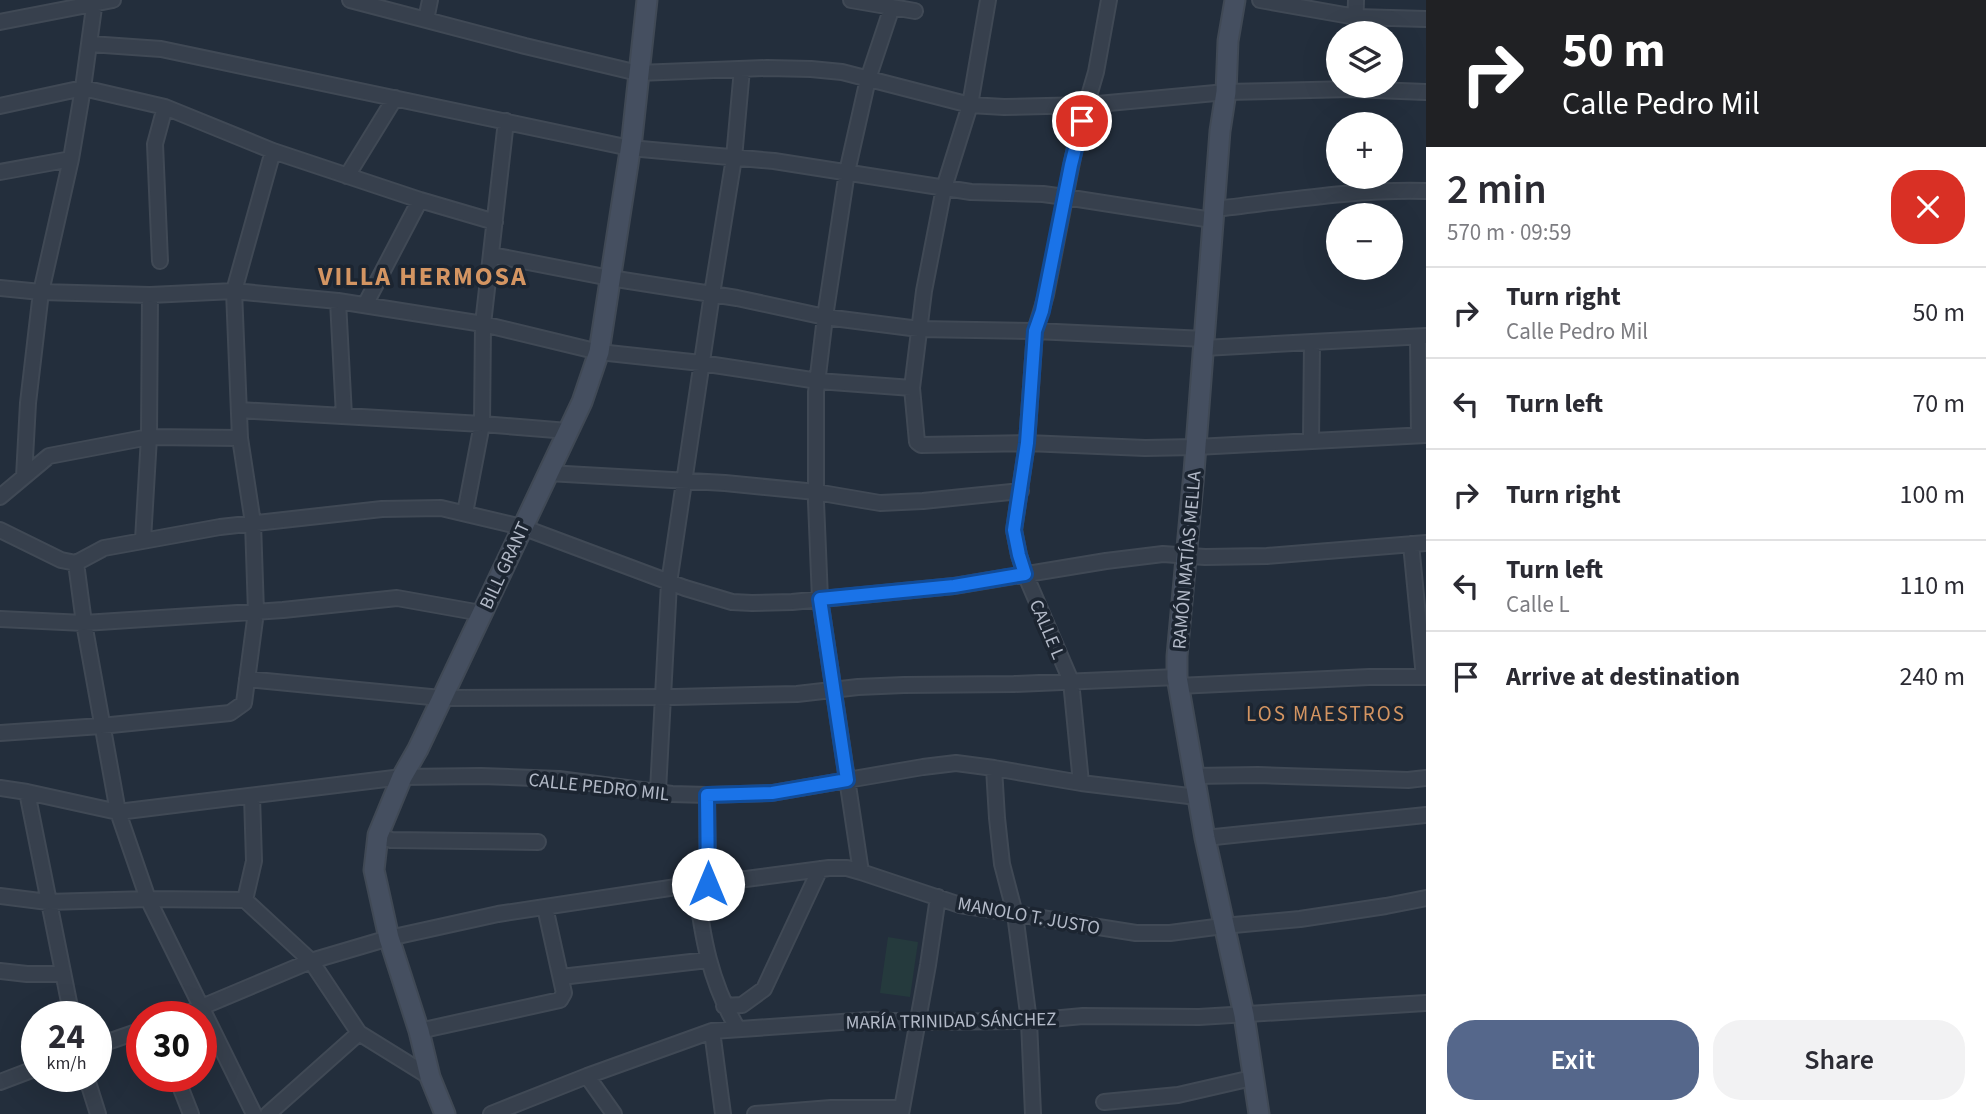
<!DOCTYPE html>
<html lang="en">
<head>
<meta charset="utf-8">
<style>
	:root { --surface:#fff; --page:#f2f2f3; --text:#2b2b33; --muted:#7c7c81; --line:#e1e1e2; --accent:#55678b }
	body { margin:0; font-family:"Source Sans 3",sans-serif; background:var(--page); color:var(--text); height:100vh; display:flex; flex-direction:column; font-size:26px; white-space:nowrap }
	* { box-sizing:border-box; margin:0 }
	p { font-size:23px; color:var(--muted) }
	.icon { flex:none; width:38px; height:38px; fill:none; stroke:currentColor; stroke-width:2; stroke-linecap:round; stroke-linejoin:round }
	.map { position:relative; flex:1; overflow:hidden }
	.sheet { display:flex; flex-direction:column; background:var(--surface); width:560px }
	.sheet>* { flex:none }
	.guide { background:#202124; color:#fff; overflow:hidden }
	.fabs { position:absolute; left:1326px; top:21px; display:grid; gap:14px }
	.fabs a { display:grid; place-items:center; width:77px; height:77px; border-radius:50%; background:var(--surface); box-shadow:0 7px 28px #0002; font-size:35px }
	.speed { position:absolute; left:21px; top:1001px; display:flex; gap:14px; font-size:35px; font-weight:700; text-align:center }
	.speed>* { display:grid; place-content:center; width:91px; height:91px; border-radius:50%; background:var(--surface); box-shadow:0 7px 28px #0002; line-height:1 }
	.speed small { font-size:18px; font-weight:400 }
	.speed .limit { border:10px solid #d22; background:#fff; color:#111 }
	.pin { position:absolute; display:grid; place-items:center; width:60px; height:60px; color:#fff; margin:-30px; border:4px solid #fff; border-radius:50%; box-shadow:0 2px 7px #0007 }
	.me { position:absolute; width:77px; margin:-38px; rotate:0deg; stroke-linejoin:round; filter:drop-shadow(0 0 5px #0008) }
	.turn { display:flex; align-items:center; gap:24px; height:147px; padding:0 21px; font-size:32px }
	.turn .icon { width:91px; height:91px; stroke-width:2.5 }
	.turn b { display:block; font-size:49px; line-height:60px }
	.round { display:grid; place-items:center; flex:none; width:74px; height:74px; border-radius:28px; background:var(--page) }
	.headline { display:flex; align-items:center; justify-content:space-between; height:119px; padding:0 21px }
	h1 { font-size:42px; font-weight:600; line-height:52px }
	.primary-button { display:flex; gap:14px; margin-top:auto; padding:14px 21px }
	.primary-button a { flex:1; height:80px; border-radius:28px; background:var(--accent); color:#fff; font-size:28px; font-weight:600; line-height:80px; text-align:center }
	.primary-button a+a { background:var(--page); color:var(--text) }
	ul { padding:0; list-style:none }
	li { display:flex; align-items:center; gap:21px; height:91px; padding:0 21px; border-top:2px solid var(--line) }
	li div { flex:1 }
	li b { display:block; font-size:26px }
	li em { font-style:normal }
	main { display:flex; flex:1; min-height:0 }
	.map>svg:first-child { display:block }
	.green { fill:#253a3d }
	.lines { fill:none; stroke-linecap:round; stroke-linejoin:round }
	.street-casing { stroke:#404955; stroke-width:18 }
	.secondary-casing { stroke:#404955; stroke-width:23 }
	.street { stroke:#37404d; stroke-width:14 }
	.secondary { stroke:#454f60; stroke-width:19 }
	.route-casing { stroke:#114b97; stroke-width:18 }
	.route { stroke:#1a73e8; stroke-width:12 }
	.labels { text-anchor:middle; stroke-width:7; stroke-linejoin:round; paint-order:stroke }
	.street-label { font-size:19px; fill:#b3bac8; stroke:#1c2531 }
	.neighbourhood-label { font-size:21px; letter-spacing:2px; fill:#d49562; stroke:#1c2531 }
	.district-label { font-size:26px; font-weight:bold; letter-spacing:2px; fill:#d49562; stroke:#1c2531 }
</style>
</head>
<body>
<main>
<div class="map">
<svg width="1426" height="1114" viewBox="0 0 1426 1114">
	<rect width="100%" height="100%" fill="#232e3c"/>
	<path class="green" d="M888,937L918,942L910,997L880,993Z"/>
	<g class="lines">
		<g class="street-casing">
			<path id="street" d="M350,0L525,46L638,73L767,68L811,69L842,72L970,105L1004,107L1087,105L1226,92L1351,89L1426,92
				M851,0L915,11
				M988,0L970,105L944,188L924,291L912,388L917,442L921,445L1027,443L1145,448L1196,447L1426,435
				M1260,0L1356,17L1426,19
				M426,20L430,0
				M0,22L113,0
				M1355,33L1356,0
				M90,44L161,49L630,148L774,161L971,192L1043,194L1065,197L1212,220
				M0,106L83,88L165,107L273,151L420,200L495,222
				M0,172L71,159
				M347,176L395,98
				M1215,209C1285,201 1355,189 1426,191
				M492,255L610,278L737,298L825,317L919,329L1035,331L1205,339
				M160,261L155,144L165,107
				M0,288L41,292L150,295L234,291L338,301L483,324L599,352L701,363L818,381L912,388
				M338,301L344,416
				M365,305L420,200
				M1418,337L1419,435
				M1204,348L1312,342
				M239,410L482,424L568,431
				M1311,441L1312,342L1426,336
				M548,473L725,483L816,492L880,503L923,501L1021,491
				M24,477L28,403L41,292L71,159L83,88L95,0
				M0,497L49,456L149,437L240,438
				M465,513L482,424L483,324L506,121
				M0,530L61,560L76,563L104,548L220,527L382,509L441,508L522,527L685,588L732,602L752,603L792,602L954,586L1106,561L1163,554L1205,557L1267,556L1426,543
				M143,540L149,437L150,295
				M1411,544L1424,677
				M76,563L84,623L118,812L148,899L254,1114
				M0,619L84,623L283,610L397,598L481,613
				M247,679L441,698L675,697L797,694L858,687L904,685L1014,684L1177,677
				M1178,686L1369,677H1426
				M0,733L101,726L230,713L244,703L256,612L253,523L240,438L234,291L273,151
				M994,768L997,818L1002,864L1015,914L1029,1021L1033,1114
				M1193,776L1258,775L1408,780L1426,778
				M1081,783L1071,681L1025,574L1019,555L1014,530L1027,443L1035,331L1046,295L1077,137L1096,72L1109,0
				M0,788L27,792L118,812L402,777L481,776L559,779L672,794L707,795L772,793L923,767L956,763L994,768L1081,783L1197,797
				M658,791L669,583L712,294L734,158L742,69
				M27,792L72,1017
				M707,795L708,884
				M378,835L391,840L538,842
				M1205,838L1426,815
				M861,872L820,599L816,502V392L825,317L847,172L868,79L892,7
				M696,884C702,936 710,983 738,1029
				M0,896L48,902L148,899L245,900L311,961L359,1033L430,1077
				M245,900L254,861L252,796
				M0,971L27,974H63
				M561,977L708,960
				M724,1006L742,1005L764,989L820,869
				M178,1017L311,961L389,938L498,914L696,884H708L829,868H847L861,872L960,905L1136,933H1170L1223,926L1300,919L1386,906L1426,898
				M419,1031L560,1000L564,993L545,907
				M712,1031L723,1114
				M96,1046L142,1030
				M86,1076L98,1114
				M176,1076L191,1114
				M587,1076L614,1114
				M0,1082L37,1068
				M1104,1102L1178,1095L1252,1078
				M268,1114L359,1033
				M491,1114L587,1076L712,1031L870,1020L916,1022L1029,1021L1083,1016L1199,1017L1426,1003
				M755,1114L831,1108H901
				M901,1114L928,965L938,897"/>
		</g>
		<g class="secondary-casing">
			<path id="secondary" d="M1235,0L1228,41L1226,92L1220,131L1194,472L1177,656V677L1205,838L1244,1015L1259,1114
				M445,1114L430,1077L419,1031L389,938L374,870L378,835L402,777L418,749L582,402L599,352L632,138L647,0"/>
		</g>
		<use href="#street" class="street"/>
		<use href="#secondary" class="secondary"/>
	</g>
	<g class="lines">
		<g class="route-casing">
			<path id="route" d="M708,884L707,795L772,793L847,780L820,599L954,586L1025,574L1019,555L1014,530L1027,443L1035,331L1042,311L1071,165L1082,121"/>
		</g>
		<use href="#route" class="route"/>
	</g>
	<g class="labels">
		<g class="street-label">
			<text transform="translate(1186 560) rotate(-85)" y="7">RAMÓN MATÍAS MELLA</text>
			<text transform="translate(504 565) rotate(-65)" y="7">BILL GRANT</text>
			<text transform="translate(1048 629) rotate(67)" y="7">CALLE L</text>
			<text transform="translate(599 786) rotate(6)" y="7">CALLE PEDRO MIL</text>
			<text transform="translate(1029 915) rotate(10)" y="7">MANOLO T. JUSTO</text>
			<text transform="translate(951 1020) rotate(-1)" y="7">MARÍA TRINIDAD SÁNCHEZ</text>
		</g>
		<g class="neighbourhood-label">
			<text x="1326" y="721">LOS MAESTROS</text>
		</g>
		<g class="district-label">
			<text x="423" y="285">VILLA HERMOSA</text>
		</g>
	</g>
</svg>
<div class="fabs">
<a><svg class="icon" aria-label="layers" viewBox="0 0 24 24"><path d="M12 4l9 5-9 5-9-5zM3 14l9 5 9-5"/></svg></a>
<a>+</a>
<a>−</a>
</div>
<div class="speed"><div>24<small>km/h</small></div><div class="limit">30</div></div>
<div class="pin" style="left:1082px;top:121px;background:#d93025"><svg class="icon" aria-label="arrive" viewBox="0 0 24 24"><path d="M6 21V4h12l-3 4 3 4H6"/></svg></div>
<svg class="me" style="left:708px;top:884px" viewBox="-20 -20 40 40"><circle r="19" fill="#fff"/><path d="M0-13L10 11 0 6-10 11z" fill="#1a73e8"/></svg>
</div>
<section class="sheet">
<div class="guide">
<div class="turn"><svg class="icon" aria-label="right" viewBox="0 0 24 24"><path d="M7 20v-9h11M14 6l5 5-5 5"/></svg><div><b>50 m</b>Calle Pedro Mil</div></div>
</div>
<div class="headline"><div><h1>2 min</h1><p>570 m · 09:59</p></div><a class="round" style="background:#d93025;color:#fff"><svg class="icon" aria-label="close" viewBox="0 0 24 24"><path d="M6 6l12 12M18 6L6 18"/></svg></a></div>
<ul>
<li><svg class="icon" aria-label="right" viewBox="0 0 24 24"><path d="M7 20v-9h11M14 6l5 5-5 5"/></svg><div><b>Turn right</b><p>Calle Pedro Mil</p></div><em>50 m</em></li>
<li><svg class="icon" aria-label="left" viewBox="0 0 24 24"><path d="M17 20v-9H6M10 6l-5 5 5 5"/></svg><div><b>Turn left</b></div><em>70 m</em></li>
<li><svg class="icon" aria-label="right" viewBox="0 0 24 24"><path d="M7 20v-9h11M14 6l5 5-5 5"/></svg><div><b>Turn right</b></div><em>100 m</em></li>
<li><svg class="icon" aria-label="left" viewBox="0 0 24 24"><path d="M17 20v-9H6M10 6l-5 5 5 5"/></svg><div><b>Turn left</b><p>Calle L</p></div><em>110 m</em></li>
<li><svg class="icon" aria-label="arrive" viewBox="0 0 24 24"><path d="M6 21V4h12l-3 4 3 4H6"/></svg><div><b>Arrive at destination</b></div><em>240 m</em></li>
</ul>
<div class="primary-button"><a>Exit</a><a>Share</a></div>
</section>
</main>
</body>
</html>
